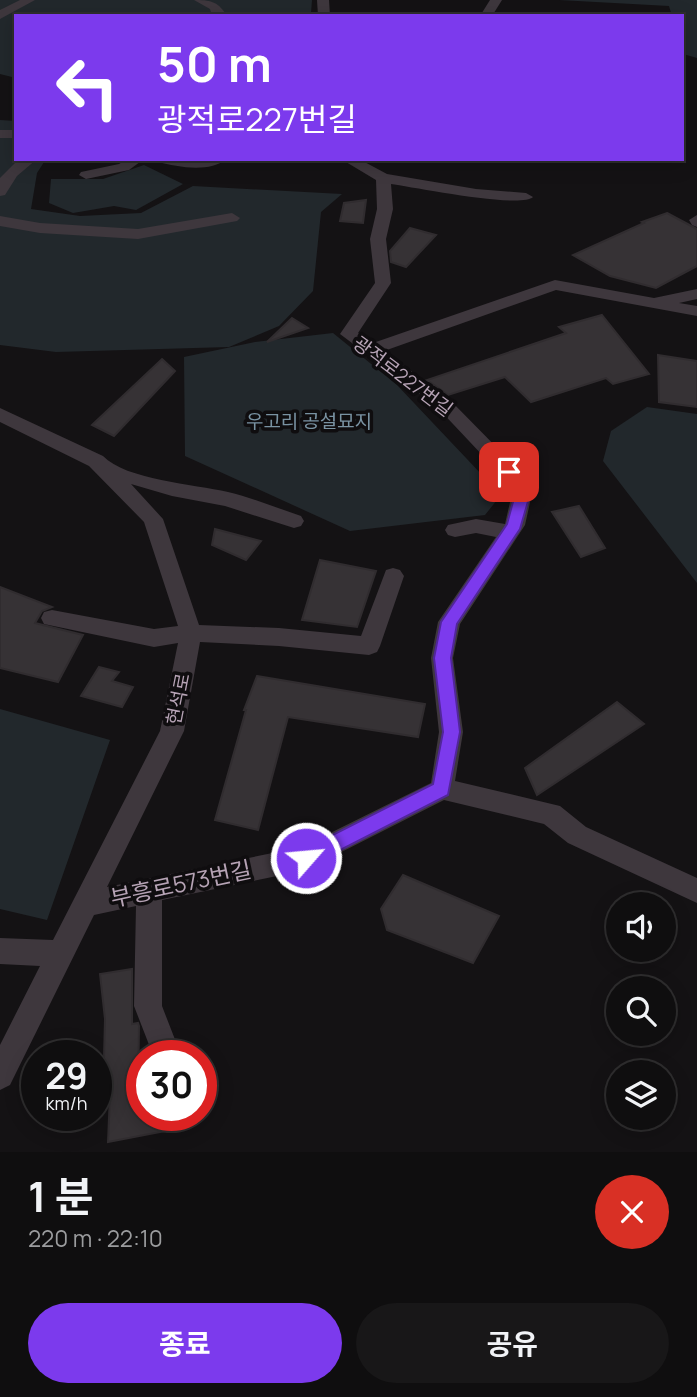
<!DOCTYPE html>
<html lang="ko">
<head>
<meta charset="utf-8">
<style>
	:root { --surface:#0f0e0f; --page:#181718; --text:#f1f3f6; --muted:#9b9c9e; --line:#2f2e2f; --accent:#7c3aed }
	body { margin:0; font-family:Manrope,"Noto Sans KR",sans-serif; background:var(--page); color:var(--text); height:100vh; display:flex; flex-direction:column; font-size:26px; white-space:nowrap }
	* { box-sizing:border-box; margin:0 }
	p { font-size:23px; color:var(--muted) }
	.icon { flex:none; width:38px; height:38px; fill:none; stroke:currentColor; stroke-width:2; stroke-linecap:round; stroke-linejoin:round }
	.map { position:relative; height:1152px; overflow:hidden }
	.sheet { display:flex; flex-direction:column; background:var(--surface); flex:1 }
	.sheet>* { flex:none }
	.banner { position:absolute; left:14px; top:14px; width:670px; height:147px; border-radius:0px; box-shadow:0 4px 18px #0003,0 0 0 2px var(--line); background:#7c3aed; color:#fff; overflow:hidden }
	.controls { position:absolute; left:606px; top:892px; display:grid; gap:14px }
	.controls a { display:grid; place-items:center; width:70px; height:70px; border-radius:50%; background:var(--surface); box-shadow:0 4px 18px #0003,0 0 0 2px var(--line); font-size:35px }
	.speed { position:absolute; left:21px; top:1040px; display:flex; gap:14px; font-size:35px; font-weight:700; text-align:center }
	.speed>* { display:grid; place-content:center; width:91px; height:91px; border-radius:50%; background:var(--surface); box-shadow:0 4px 18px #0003,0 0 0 2px var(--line); line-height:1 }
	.speed small { font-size:18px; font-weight:400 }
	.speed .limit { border:10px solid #d22; background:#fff; color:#111 }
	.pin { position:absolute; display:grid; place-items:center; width:60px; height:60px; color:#fff; margin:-30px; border-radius:14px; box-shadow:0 4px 10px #0006 }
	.me { position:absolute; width:77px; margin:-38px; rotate:63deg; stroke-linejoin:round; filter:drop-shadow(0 0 5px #0008) }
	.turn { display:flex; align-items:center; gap:24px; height:147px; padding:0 28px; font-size:32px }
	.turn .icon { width:91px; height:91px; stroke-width:2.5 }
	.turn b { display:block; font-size:49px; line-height:60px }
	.round { display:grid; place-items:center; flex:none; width:74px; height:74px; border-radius:37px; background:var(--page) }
	.summary { display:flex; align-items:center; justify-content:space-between; height:119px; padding:0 28px }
	h1 { font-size:42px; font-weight:700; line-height:52px }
	.button { display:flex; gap:14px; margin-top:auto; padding:14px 28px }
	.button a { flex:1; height:80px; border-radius:42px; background:var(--accent); color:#fff; font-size:28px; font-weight:700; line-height:80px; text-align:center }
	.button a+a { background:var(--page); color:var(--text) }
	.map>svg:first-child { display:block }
	.green { fill:#22282c }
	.building { fill:#363235; stroke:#302c2f; stroke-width:2 }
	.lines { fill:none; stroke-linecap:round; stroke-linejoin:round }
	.minor { fill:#3e373d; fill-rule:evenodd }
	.route { fill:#7c3aed; stroke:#51269a; stroke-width:2 }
	.labels { text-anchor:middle; stroke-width:7; stroke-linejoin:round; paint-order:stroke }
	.street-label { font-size:19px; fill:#b6a3b5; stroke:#0f0d0f }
	.park-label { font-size:19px; fill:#7992a2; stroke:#0f0d0f }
	.near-street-label { font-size:23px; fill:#b6a3b5; stroke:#0f0d0f }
</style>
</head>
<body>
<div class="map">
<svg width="697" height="1152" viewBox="0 0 697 1152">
	<rect width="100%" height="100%" fill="#141214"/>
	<path class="green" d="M0,0H312L311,13L305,16H16V78L0,74Z
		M559,0H697V58L683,54L682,16H672L669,6Z
		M0,120L16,121V159H46L37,173L31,209L80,216L141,213L193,186L342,194L321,212L313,291L279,326L229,347L56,352L0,345Z
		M144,165L183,184L136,210L114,206L73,213L49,203L51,179H103Z
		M333,333L397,385L501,495L485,515L350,531L185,456L184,357L255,342Z
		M647,407L697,414V583L603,461L611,431Z
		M0,709L110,740L47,920L0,909Z"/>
	<path class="building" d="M366,200L363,223L340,221L344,203Z
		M667,213L697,229V266L656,288L610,276L573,255L644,223L642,222Z
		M410,228L436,235L406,267L391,262L390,251Z
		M602,315L649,374L613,384L606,378L531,402L505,377L448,395L427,380L566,333L559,327Z
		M292,318L308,328L267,342Z
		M658,355L697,361V407L659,402Z
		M162,359L175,371L114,436L92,425Z
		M579,506L605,548L581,557L552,512Z
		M215,529L261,541L246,560L212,545Z
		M320,560L376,571L357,627L302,620Z
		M0,587L52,607L42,611L35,623L83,635L58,682L0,668Z
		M99,667L119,672L112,681L133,687L122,707L81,696Z
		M257,676L425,704L418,737L288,717L258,830L215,820L246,710H244Z
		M617,702L644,724L537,795L525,768Z
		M403,875L499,916L473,963L387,930L381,909Z
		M132,969V1024L138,1023L139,1026L138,1097L142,1096V1115H174L171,1130L108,1142L110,1094L103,1096L105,1019L100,974Z"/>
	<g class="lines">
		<path class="minor" d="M20,0H35L0,19V10Z
			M194,0C210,0 217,1 226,14L212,16L210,9Z
			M317,0H329L330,16H318Z
			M490,0H502L492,16H480Z
			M0,130H16V138H0Z
			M19,159H37L17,176L5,195L0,196V178Z
			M127,159H144L129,170L86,179L79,175L81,172L119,164Z
			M156,159H227C209,173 178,167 158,162Z
			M341,159H359L387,174L476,189L526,193L533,197C521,209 413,187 391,184L393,209L386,239L391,283L358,333L373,343L555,280L654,298L697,289V299L679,303L697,306V316L556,290L384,351L449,399L516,467L531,498L525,525L460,624L453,658L463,732L455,781L560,806L586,827L697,878V903L568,843L544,824L444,800L306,870L162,900V1006L181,1055H153L134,1006L136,906L94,915L10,1085L0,1090V1045L40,966L0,964V938L53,940L160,731L178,643L154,647L44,624L41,618L44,612L52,610L154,629L178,626L144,522L89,466L0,422V408L103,456C126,480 194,484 228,492C253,498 277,508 301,516L304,521L301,526L294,528L225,506L172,496L131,484L163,519L199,625L279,628L361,636L386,570L393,568L400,570L404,576L380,646L377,652L369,655L279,646L200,642L184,731L107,887L302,847L431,783L439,732L431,658L438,622L496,537L476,533L455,537L448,535L445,530L448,525L476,519L505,524L511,498L501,475L437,407L340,334L375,283L370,239L377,209L376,180Z
			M232,213L240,218L237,221L138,239L40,233L0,226V216L40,223L138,229Z
			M697,215V227L692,225L689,220Z"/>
	</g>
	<path class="route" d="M509,467L514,468L529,498L520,529L457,624L451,658L460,732L448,795L313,864L306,867L299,864L296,858L299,852L433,784L443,732L434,658L441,622L507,524L514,498L502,472Z"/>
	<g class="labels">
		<g class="street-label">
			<text transform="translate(403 376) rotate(37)" y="7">광적로227번길</text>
			<text transform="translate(178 699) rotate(-79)" y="7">현석로</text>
		</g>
		<g class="park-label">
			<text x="309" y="428">우고리 공설묘지</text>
		</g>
		<g class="near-street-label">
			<text transform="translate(181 884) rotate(-12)" y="8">부흥로573번길</text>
		</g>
	</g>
</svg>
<div class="controls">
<a><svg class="icon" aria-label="sound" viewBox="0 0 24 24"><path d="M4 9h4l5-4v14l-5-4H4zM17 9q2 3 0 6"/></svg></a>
<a><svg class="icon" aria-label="search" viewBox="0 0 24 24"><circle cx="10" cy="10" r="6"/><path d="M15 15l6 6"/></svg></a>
<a><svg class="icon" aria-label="layers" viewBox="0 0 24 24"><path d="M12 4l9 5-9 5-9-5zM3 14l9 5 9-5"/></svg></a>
</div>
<div class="speed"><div>29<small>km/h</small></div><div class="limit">30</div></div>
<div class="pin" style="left:509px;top:472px;background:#d93025"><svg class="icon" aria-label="arrive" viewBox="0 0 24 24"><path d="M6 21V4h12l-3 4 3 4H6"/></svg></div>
<svg class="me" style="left:306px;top:858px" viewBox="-20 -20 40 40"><circle r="17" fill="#7c3aed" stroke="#fff" stroke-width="3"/><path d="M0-11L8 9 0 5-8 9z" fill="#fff"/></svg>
<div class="banner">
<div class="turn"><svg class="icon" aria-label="left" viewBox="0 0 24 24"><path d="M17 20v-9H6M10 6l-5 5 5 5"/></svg><div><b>50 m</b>광적로227번길</div></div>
</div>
</div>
<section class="sheet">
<div class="summary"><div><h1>1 분</h1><p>220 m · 22:10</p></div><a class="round" style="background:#d93025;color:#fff"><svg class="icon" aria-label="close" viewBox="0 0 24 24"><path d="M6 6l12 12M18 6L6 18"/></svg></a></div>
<div class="button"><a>종료</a><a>공유</a></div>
</section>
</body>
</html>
